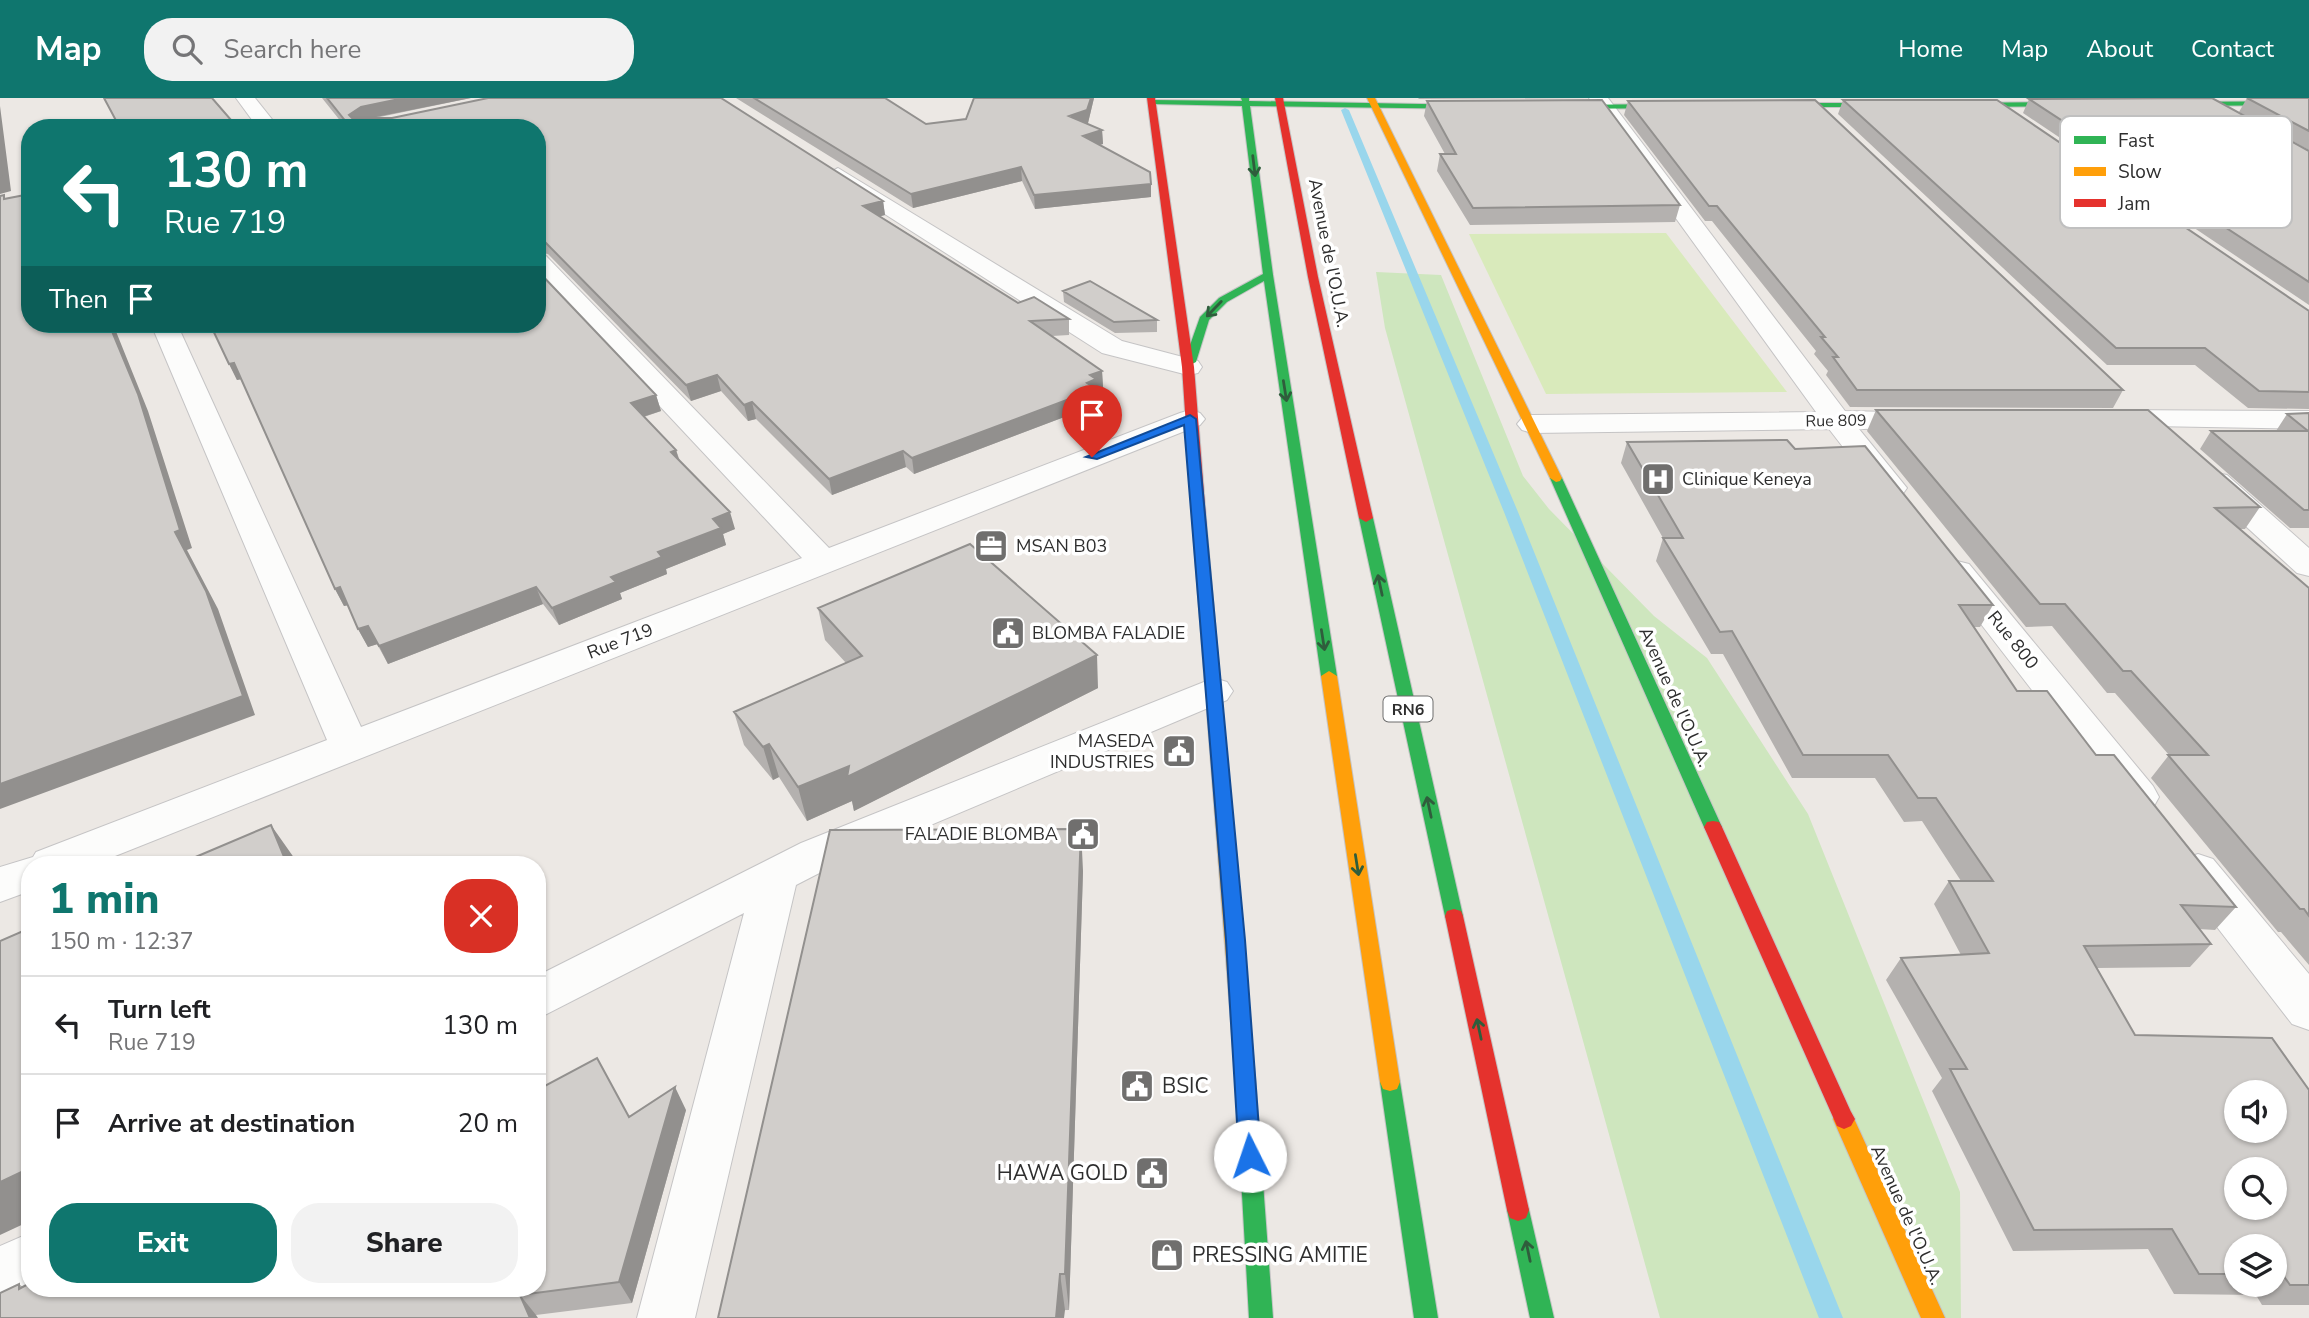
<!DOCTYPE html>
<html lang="en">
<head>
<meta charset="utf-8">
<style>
	:root { --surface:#fff; --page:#f2f2f2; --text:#202124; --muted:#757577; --line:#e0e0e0; --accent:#0f766e }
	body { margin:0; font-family:"Nunito Sans",sans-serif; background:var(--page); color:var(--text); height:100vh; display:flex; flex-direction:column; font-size:26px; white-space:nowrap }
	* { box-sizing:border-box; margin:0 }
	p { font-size:23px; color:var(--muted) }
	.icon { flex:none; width:38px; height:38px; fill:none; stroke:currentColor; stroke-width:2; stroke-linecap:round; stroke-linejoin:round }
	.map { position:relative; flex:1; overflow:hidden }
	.panel { position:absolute; left:21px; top:758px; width:525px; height:441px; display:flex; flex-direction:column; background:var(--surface); border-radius:28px; box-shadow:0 2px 5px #0004 }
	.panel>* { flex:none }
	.guide { position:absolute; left:21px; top:21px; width:525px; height:214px; border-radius:28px; box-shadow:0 2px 5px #0004; background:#0f766e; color:#fff; overflow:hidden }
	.tools { position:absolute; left:2224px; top:982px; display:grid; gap:14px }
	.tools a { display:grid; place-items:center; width:63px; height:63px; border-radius:50%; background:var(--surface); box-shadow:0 2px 5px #0004; font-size:35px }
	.pin { position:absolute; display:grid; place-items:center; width:60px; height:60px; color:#fff; margin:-72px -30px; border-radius:50% 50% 50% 0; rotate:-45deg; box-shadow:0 0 7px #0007 }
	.pin .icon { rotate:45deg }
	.me { position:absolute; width:77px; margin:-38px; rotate:356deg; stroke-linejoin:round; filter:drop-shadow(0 0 5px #0008) }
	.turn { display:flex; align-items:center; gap:24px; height:147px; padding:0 28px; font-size:32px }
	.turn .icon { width:91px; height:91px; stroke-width:2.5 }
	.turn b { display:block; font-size:49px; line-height:60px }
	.then { display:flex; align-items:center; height:66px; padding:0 28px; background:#0003; gap:14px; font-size:26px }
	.round { display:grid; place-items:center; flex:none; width:74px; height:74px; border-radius:28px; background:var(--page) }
	.head { display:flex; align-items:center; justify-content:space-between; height:119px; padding:0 28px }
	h1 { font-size:42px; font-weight:800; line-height:52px; color:var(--accent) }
	.cta { display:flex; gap:14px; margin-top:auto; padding:14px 28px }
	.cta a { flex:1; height:80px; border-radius:28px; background:var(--accent); color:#fff; font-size:28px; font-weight:800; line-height:80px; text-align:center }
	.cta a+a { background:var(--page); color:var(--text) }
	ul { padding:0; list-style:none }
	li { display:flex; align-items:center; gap:21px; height:98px; padding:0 28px; border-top:2px solid var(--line) }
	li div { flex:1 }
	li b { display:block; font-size:26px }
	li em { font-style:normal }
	header { display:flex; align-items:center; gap:42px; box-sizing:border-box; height:98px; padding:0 35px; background:var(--accent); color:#fff }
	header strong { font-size:33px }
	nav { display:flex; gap:38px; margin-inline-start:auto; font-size:24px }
	.search { width:490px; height:63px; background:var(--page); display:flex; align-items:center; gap:18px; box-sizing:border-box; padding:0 24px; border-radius:28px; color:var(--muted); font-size:26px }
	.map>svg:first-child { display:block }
	.green { fill:#cee6be }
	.pitch { fill:#d9eabb }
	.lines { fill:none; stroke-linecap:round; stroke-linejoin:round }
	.stream { fill:#99d6ec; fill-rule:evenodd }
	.street-casing { stroke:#c5c4c5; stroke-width:2 }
	.fast-casing { stroke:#c5c4c5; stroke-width:2 }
	.slow-casing { stroke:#c5c4c5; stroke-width:2 }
	.jam-casing { stroke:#c5c4c5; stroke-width:2 }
	.street { fill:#fcfcfb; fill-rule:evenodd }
	.fast { fill:#30b455; fill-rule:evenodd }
	.slow { fill:#ff9f0a; fill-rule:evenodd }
	.jam { fill:#e5322d; fill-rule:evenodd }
	.wall { fill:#b4b1af; fill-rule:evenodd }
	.shaded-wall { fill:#92908e }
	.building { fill:#d1cecb; stroke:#92908e; stroke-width:2; fill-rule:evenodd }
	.oneway { stroke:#2f5d3c }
	.route { fill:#1a73e8; stroke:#114b97; stroke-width:2 }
	.labels { text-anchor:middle; stroke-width:7; stroke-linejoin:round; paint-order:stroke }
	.far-street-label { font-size:16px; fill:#2e2e2e; stroke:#fff }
	.shield { fill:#fff; stroke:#6d6d6d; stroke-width:2 }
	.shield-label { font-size:16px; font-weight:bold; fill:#2e2e2e }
	.street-label { font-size:18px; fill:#2e2e2e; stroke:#fff }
	.poi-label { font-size:18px; fill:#2e2e2e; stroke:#fff; text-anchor:start }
	.near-poi-label { font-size:21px; fill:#2e2e2e; stroke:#fff; text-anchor:start }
	.key { fill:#fff; stroke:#c0c0c0; stroke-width:2 }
	.key-label { font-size:19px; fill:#2e2e2e }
</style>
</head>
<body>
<header>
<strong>Map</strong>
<div class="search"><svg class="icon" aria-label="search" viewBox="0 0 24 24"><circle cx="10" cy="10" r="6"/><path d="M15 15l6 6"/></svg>Search here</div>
<nav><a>Home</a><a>Map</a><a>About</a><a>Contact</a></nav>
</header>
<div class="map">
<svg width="2309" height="1220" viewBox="0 0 2309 1220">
	<rect width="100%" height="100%" fill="#ece8e4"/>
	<path class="green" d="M1376,174L1441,177L1523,378L1549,411L1654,518L1707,560L1808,716L1960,1094L1961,1220H1660L1385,230Z"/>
	<path class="pitch" d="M1666,135L1787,294L1546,296L1469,136Z"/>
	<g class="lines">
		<path class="stream" d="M1345,10L1349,12L1518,414L1843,1220H1819L1504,414L1341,12Z"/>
		<g class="street-casing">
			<path id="street" d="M236,0H255L279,30H258Z
				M1589,0H1608L1845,313L1935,315L1940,321L1935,327L1925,330L1859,331L1907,390L1902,397L1891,399L1880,397L1829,331L1532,335L1522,332L1517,326L1522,320L1532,317L1816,314Z
				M838,70L1122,243L1198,263L1202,269L1198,275L1188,277L1102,255L830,81L827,76Z
				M537,156L546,158L829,450L1180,315L1190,312L1200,315L1205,321L1200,327L95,766H30V793L0,804V769L33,759L36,754L327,642L151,226H177L361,629L802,460L537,177Z
				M2108,312L2309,313V331L2098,327L2093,321L2098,315Z
				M2216,375L2227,377L2309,450V478L2297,475L2205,391L2200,384L2205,377Z
				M1957,463L1969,466L2153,688L2159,699L2153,710L2138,714L2123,710L1940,473L1945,466Z
				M1214,580L1227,584L1233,593L1227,602L831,769L796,787L695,1220H637L744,815L537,921V878L801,745Z
				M2198,756L2213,761L2309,876V932L2292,926L2183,785L2176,773L2183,761Z
				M30,1135V1190H36L0,1206V1148Z"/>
		</g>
		<g class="fast-casing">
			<path id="fast" d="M1241,0H1249V3L1477,7L1481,9L1477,11L1250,8L1273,177L1337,578L1329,583L1321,578L1264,183L1227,204L1209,222L1196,264L1190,267L1184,264L1200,219L1219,200L1263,176L1242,8L1152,6L1148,4L1152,2L1242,3Z
				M2309,3V7L2168,8L2164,6L2168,4Z
				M2079,4L2082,8L1954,9L1950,7L1954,5Z
				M1769,5H1894L1898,7L1894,9H1766Z
				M1680,6L1683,10L1555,11L1551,9L1555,7Z
				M1556,376L1562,380L1722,729L1719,734H1707L1704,729L1550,380Z
				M1366,416L1373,420L1463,818L1461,823L1454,825L1447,823L1445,818L1359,420Z
				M1390,975L1397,977L1400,984L1438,1220H1414L1380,984L1383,977Z
				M1246,981L1253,983L1256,990L1273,1220H1249L1236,990L1239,983Z
				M1518,1101L1526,1104L1529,1112L1554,1220H1530L1507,1112L1510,1104Z"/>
		</g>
		<g class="slow-casing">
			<path id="slow" d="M1367,0H1375L1562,380L1560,383L1556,384L1550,380Z
				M1200,429L1207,433L1256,990L1253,997L1246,999L1239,997L1236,990L1193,433Z
				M1329,573L1337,578L1400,984L1397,991L1390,993L1383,991L1380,984L1321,578Z
				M1844,1011L1851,1014L1945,1220H1921L1833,1021L1837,1014Z"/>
		</g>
		<g class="jam-casing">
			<path id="jam" d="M1147,0H1155L1194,269L1207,433L1200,437L1193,433L1182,269Z
				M1275,0H1283L1318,179L1373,420L1366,424L1359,420L1308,179Z
				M1713,723L1719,724L1722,729L1851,1014L1855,1021L1851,1028L1844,1031L1837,1028L1704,729L1707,724Z
				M1454,811L1461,813L1463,818L1529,1112L1526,1120L1518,1123L1510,1120L1507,1112L1445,818L1447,813Z"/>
		</g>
		<use href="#street" class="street"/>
		<use href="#fast" class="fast"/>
		<use href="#slow" class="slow"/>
		<use href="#jam" class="jam"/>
	</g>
	<path class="wall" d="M322,0H471L375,20H392L488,0H721L883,103L885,117L880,118L1018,205L1034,199L1069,221V237L1052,238L1102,273L1103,289L1097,291L1096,307L914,376L906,369L832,397L756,321L748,323L721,293L691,303L548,156L537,154V30H346Z
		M736,0H885L926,26L966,21L974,0H1094L1088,25L1087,26L1102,32L1103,46L1099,47L1151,99L1035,111L1022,83L913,110Z
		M1418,0H1587L1419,1Z
		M2247,0H2309V52L2239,14Z
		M2029,1L2309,53V207L2023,15Z
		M1843,2L2309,213V311L2248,310L2195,267H2107L1838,16Z
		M1427,3L1680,107L1675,124L1470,127L1437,73L1440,56H1445L1424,18Z
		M1628,3L2123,292L2113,310L1850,309L1826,277L1828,273L1814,256L1816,253L1712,123H1705L1624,17Z
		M1063,193L1157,222V234L1115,235L1064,204Z
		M210,226L656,297L661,313L644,319L676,352L680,363L735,431L723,436L726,447L666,471L667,476L620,495L622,501L559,527L543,506L388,566L377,546L368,549L358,531L348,507L344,508L335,491L241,281L237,282Z
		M1876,312L2260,409L2245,431H2240L2309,490V867L2281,834H2278L2151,680L2169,657L2115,595H2107L2052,528L2026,529L1867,333Z
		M2309,315V430H2290L2200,351L2211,333H2276L2287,316Z
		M1627,344L1795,351L1993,507L1980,529H1974L2017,593L2096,657L2236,809L2215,832L2199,831L2211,846L2190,869L2097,870L2135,937L2309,992V1207H2262L2256,1197L2174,1196L2148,1151L2013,1153L1932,993L1942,980L1886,882L1901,860L1961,857L1934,806L1949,783H1961L1922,723L1904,724L1875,680H1792L1723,556H1711L1656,463L1663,440L1621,365ZM2236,1148H2275V1186H2236Z
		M818,510L1098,590L854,713L852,703L807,723L779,679L773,682L744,647L734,614L846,565L825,542Z
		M1083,773L1069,1212L718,1220Z
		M686,1012L632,1205L536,1217L0,1220L19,1186L23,1189L629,1019Z"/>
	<path class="shaded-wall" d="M404,0H471L366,21L354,30L349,17L361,9Z
		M1091,0H1094L1088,25L1069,31V18Z
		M0,8L11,93L0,96Z
		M1102,32L1103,46L1084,51L1083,38Z
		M1021,69L1022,83L913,110L911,96Z
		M1151,86V99L1035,111L1034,97Z
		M883,103L885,117L866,122L863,108Z
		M109,226H113L148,313L192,450L187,452L218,511L255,617L0,711V686L175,434Z
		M234,265L242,281L237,282L229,266Z
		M1102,273L1103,289L1097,291L1096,307L914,376L912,360L1087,285L1090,277Z
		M717,277L721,293L691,303L686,287Z
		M656,297L661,313L636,321L631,305Z
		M752,304L756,321L748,323L744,307Z
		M676,352L681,369L671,354Z
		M903,353L906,369L832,397L829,381Z
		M730,414L735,431L723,436L726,447L666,471L667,476L620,495L622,501L559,527L552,510L658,454L713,421Z
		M340,489L349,507L344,508L335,491Z
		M536,489L543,506L388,566L379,548Z
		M368,528L378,546L368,549L358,531Z
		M1097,557L1098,590L854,713L852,703L807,723L798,689Z
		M769,646L779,679L773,682L763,649Z
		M271,727L297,764L298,766H287Z
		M1081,731L1083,773L1069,1212L1065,1176Z
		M675,989L686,1012L632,1205L619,1184Z
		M30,1070V1123L0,1137V1084Z
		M1060,1176L1065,1212L1064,1220H1056Z
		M520,1197L536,1217L538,1220H530Z"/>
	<path class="building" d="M104,0H212L238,30H120Z
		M327,0H404L361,9L349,17L352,20H392L488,0H721L883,103L863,108L1018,205L1034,199L1069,221L1030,223L1102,273L1090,277L1096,281L1087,285L1096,291L912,360L903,353L829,381L752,304L744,307L717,277L686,287L543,142L537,141V30H351Z
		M754,0H885L926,26L966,21L974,0H1091L1087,12L1069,18L1102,32L1083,38L1150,74L1151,86L1034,97L1021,69L911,96Z
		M2212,0L2309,53V184L2029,1Z
		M2247,0H2309V33Z
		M1602,2L1680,107L1473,110L1440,56H1456L1427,3Z
		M1815,2L2123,292H1857L1833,259H1838L1821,239H1825L1717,108H1709L1628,3Z
		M1843,2H1997L2309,213V294L2259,293L2205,250H2116Z
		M0,62L2,78L0,79Z
		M30,96V226H109L138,296L180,432L175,434L206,493L243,598L0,686V98L4,97V101Z
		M537,172L656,297L631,305L676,352L671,354L730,414L713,421L721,430L658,454L662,459L611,479L616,484L552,510L536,489L379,548L368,528L358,531L340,489L335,491L234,265L229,266L210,226H537Z
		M1090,183L1157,222L1114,224L1063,193Z
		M1876,312H2148L2260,409L2215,410L2309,490V818L2304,811H2300L2168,657H2208L2131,573H2123L2065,506H2040Z
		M2309,315V412H2304L2211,333H2308L2287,316Z
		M1787,342L1795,351L1865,348L1993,507H1959L2017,593H2047L2096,657H2114L2236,809L2181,807L2211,846L2084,848L2135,937L2272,940L2309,992V1187H2290L2283,1177H2275V1148H2236V1176H2199L2172,1131L2034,1132L1950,971H1967L1901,860L1989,855L1949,783H1993L1936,700H1918L1888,657H1803L1732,533L1720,534L1663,440H1683L1627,344ZM2236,994H2275V1032H2236ZM2236,1071H2275V1110H2236Z
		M970,446L1097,557L847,679L849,668L798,689L769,646L763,649L734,614L862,558L818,510Z
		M271,727L287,766H179Z
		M1081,731L1065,1176H1060L1056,1220H718L830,732Z
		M30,830V1070L0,1084V843Z
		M597,960L629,1019L675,989L619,1184L520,1197L530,1220H0V1195L19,1186V1191L30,1185V1190H537V992Z"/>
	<defs><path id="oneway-shaft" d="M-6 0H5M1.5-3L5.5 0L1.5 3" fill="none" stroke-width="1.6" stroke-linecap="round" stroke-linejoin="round" transform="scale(1.75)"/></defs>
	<g class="oneway">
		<use href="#oneway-shaft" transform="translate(1254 68) rotate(83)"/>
		<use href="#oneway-shaft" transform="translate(1214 211) rotate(134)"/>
		<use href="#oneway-shaft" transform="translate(1285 293) rotate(81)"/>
		<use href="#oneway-shaft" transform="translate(1380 487) rotate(-102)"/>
		<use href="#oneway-shaft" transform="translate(1323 542) rotate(81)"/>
		<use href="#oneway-shaft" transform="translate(1429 709) rotate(-102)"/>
		<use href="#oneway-shaft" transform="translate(1357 767) rotate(81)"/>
		<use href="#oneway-shaft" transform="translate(1479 931) rotate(-102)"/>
		<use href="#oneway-shaft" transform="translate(1528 1153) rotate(-102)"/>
	</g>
	<path class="route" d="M1190,317L1196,321L1245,842L1261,1058L1258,1065L1250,1068L1243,1065L1239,1058L1226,842L1184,327L1097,361L1086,359Z"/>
	<defs>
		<g id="hospital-square" transform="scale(1.75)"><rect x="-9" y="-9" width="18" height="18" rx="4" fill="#706f6e" stroke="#fff"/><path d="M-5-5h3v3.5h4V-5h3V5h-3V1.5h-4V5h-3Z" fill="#fff"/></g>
		<g id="office-square" transform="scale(1.75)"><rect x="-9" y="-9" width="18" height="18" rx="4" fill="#706f6e" stroke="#fff"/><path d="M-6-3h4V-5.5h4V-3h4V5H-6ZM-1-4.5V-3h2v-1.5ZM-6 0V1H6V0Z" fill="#fff"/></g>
		<g id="civic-square" transform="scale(1.75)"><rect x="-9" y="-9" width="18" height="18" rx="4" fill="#706f6e" stroke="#fff"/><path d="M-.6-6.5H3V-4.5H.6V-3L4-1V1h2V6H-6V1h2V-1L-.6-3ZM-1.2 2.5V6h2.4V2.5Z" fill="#fff"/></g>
		<g id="shop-square" transform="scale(1.75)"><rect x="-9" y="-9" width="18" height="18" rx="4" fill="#706f6e" stroke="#fff"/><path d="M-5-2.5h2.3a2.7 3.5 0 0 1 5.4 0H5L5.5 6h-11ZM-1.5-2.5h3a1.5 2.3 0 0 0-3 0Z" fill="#fff"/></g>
	</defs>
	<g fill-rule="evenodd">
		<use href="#hospital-square" x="1658" y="381"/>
		<use href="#office-square" x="991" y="448"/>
		<use href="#civic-square" x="1008" y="535"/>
		<use href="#civic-square" x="1179" y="653"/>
		<use href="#civic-square" x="1083" y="736"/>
		<use href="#civic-square" x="1137" y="988"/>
		<use href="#civic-square" x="1152" y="1075"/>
		<use href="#shop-square" x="1167" y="1157"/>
	</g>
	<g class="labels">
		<g class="far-street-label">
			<text transform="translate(1836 322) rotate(-1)" y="6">Rue 809</text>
		</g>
		<rect class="shield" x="1383.5" y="598.5" width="49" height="25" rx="5"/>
		<g class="shield-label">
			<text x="1408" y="617">RN6</text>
		</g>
		<g class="street-label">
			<text transform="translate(1329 155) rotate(79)" y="6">Avenue de l'O.U.A.</text>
			<text transform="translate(2013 542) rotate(51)" y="6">Rue 800</text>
			<text transform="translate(620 543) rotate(-21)" y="6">Rue 719</text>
			<text transform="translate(1675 599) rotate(66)" y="6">Avenue de l'O.U.A.</text>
			<text transform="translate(1907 1117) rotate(66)" y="6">Avenue de l'O.U.A.</text>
		</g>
		<g class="poi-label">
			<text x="1682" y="387">Clinique Keneya</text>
			<text x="1016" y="454">MSAN B03</text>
			<text x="1032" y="541">BLOMBA FALADIE</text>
			<text x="1154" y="649" text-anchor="end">MASEDA<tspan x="1154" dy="21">INDUSTRIES</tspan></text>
			<text x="1058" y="742" text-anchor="end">FALADIE BLOMBA</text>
		</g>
		<g class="near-poi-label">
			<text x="1162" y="995">BSIC</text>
			<text x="1128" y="1082" text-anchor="end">HAWA GOLD</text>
			<text x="1192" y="1164">PRESSING AMITIE</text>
		</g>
	</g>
	<rect x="2060" y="18" width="232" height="112" rx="10" class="key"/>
	<rect x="2074" y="38" width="32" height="8" fill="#30b455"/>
	<rect x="2074" y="69" width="32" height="9" fill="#ff9f0a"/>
	<rect x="2074" y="101" width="32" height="8" fill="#e5322d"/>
	<g class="key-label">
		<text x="2118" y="49">Fast</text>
		<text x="2118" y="80">Slow</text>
		<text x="2118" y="112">Jam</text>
	</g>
</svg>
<div class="tools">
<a><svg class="icon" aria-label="sound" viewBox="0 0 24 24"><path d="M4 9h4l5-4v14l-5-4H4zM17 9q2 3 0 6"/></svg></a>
<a><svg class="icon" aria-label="search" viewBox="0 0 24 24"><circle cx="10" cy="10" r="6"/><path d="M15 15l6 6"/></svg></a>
<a><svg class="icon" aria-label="layers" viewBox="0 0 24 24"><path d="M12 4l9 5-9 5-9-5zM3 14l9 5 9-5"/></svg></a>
</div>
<div class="pin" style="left:1092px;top:359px;background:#d93025"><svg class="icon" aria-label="arrive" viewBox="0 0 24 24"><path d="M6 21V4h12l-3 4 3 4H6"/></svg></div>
<svg class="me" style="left:1250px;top:1058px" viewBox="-20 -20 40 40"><circle r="19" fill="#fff"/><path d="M0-13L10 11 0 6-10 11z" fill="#1a73e8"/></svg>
<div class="guide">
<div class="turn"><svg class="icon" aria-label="left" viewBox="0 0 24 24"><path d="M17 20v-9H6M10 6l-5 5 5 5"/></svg><div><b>130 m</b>Rue 719</div></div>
<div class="then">Then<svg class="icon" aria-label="arrive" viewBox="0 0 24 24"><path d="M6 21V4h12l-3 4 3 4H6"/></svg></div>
</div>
<section class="panel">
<div class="head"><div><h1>1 min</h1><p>150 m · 12:37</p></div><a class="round" style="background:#d93025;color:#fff"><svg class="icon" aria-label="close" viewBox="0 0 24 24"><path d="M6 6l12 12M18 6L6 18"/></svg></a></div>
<ul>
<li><svg class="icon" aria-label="left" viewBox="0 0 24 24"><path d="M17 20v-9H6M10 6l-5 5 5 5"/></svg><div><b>Turn left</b><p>Rue 719</p></div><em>130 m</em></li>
<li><svg class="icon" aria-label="arrive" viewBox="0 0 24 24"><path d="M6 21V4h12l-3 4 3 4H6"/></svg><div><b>Arrive at destination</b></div><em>20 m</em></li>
</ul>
<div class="cta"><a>Exit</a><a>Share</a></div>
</section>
</div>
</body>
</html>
